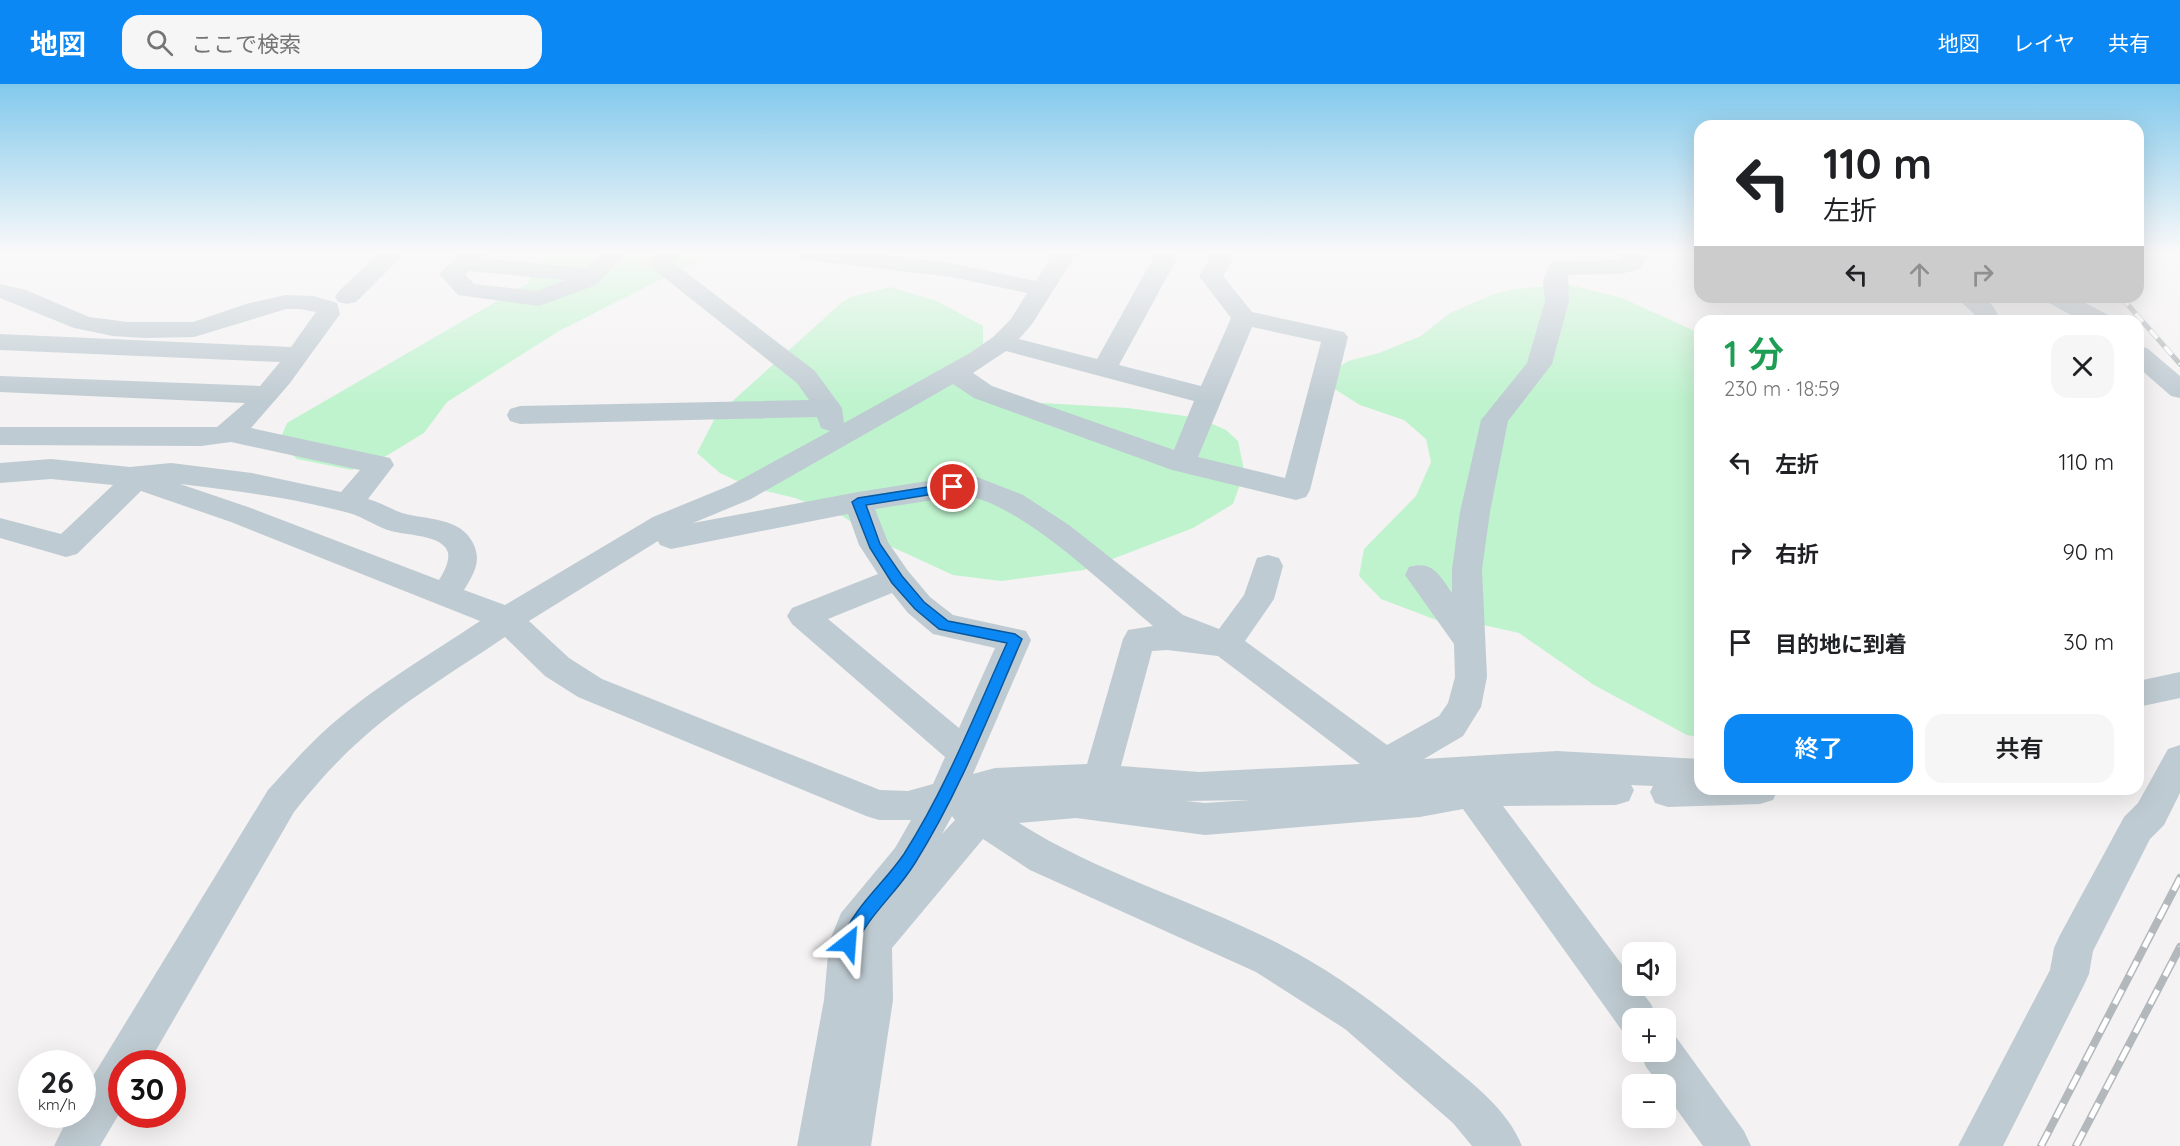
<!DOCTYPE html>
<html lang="ja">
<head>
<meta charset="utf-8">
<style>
	:root { --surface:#fff; --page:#f6f6f6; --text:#202124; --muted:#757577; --accent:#0c88f4 }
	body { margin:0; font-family:Quicksand,"Noto Sans JP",sans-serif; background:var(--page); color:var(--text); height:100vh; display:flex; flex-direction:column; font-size:22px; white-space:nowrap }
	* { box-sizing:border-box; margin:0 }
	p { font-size:20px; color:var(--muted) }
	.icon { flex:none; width:33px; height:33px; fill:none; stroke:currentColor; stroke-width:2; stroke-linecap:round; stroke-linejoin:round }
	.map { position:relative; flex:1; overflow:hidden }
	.details { position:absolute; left:1694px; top:231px; width:450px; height:480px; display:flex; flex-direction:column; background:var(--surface); border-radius:18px; box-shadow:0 6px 24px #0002 }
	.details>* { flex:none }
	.banner { position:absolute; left:1694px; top:36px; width:450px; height:183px; border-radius:18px; box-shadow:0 6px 24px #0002; background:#fff; color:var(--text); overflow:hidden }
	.buttons { position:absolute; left:1622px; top:858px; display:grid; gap:12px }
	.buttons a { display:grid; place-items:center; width:54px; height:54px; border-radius:12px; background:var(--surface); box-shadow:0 6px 24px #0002; font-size:30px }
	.speed { position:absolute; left:18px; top:966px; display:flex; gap:12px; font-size:30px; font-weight:700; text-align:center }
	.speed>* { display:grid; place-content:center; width:78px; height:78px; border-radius:50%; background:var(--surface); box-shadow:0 6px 24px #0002; line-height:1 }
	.speed small { font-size:15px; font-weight:400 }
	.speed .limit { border:9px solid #d22; background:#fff; color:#111 }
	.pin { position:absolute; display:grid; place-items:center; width:51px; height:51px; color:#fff; margin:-26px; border:3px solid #fff; border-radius:50%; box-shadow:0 2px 6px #0007 }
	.me { position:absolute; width:66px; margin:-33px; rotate:28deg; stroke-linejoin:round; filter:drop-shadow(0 0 4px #0008) }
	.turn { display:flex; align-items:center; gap:21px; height:126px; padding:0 30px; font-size:27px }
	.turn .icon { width:78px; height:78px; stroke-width:2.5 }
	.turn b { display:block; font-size:42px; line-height:51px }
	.lanes { display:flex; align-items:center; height:57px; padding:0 30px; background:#0003; justify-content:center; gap:30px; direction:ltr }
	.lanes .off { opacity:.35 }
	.round { display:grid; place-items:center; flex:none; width:63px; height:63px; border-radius:18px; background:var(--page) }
	.summary { display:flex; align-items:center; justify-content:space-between; height:102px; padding:0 30px }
	h1 { font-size:36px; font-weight:600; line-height:45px; color:#1e9e55 }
	.primary-button { display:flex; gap:12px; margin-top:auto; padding:12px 30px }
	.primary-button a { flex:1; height:69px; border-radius:18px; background:var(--accent); color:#fff; font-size:24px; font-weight:600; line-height:69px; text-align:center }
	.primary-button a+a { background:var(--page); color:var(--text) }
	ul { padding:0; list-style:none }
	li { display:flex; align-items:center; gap:18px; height:90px; padding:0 30px }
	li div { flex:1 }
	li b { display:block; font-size:22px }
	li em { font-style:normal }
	header { display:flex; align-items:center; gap:36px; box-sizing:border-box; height:84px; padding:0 30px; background:var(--accent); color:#fff }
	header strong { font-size:28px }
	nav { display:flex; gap:33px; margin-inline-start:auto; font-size:21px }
	.search { width:420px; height:54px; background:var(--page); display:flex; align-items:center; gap:15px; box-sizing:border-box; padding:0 21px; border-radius:18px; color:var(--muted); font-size:22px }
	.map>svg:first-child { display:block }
	.green { fill:#bff3ce }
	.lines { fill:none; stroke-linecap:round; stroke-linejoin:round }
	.minor { fill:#bfcbd2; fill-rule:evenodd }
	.rail-far1-casing { stroke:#b3b8bd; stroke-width:5 }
	.rail-casing { stroke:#b3b8bd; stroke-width:8 }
	.rail-far1 { stroke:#fff; stroke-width:4; stroke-dasharray:11; stroke-linecap:butt }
	.rail { stroke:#fff; stroke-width:5; stroke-dasharray:16; stroke-linecap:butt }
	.route { fill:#0c88f4; stroke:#08589f; stroke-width:1.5 }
</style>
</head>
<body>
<header>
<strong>地図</strong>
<div class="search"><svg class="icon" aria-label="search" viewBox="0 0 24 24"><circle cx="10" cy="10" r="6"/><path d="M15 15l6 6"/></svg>ここで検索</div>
<nav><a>地図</a><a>レイヤ</a><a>共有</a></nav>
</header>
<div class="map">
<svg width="2180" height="1062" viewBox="0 0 2180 1062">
	<rect width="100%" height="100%" fill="#f4f2f2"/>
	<path class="green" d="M545,169H718L678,187L559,247L447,318L424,349L386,372L352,386L297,375L279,358L287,339L528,199L542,178Z
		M1566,200L1622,214L1699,249V653L1687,651L1594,601L1519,549L1479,540H1447L1381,515L1359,492L1364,465L1416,412L1431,378L1426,355L1404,336L1360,321L1333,304L1328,291L1348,277L1379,269L1421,252L1450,229L1494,210L1516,205Z
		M890,203L937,217L983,242V261L973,283L971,300L1025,318L1128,324L1199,334L1226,346L1238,357L1243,381V392L1233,420L1193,444L1084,486L1001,497L953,491L890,462L842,432L795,414L750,403L720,389L697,369L716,332L840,220L850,213Z"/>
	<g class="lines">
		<path class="minor" d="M380,169H405L356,218L347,220L338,218L335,213L338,208Z
			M460,169H486L482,174L586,184L601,169H626L596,201L539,222L458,211L439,190ZM469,187L565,196L537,207L474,200L465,190Z
			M657,169H683L674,179L815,287L842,324L844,339L970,269L993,253L1011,235L1027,209L951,193L809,176L801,174L797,169H867L951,179L1036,197L1053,169H1077L1032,240L1019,255L1097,275L1156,169H1180L1119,281L1201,302L1231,234L1199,192L1211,172L1208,169H1233L1235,171L1223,192L1252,228L1344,248L1348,253L1310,406L1306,413L1296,416L1172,386L974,314L953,300L751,415L693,439L858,408L953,393H977L1023,411L1069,441L1183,531L1219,545L1244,511L1257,474L1268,471L1279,474L1283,482L1274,515L1245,557L1387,661L1439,632L1448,619L1455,593L1454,560L1405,491L1409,483C1433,476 1440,492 1452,509V485L1460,428L1481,336L1527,279L1545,217L1543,196L1550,179L1558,177L1620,176L1622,175L1617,169H1641L1646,175L1640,185L1620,190L1568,191L1569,217L1552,280L1508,337L1490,428L1482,485L1487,593L1481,623L1463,652L1424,675L1557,667L1700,675V705H1778L1773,716L1760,720L1668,723L1655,719L1650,708L1653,702L1631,701L1634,706L1629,717L1616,721L1503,722L1632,894V902H1637L1651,920L1657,934H1632V952L1623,948L1463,725L1420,733L1205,751L1076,734L1019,739C1101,791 1197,817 1283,862C1342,892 1393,933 1443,975C1473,1000 1507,1025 1522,1062H1472L1453,1039L1345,945L1256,888L1030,786L983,755L892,864L893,916L871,1062H797L824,916L829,859L841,829L895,764L911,736H879L866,732L578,613L545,592L505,553C455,587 400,619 356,660C333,681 313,704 294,728L148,980H122V1025L100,1062H54L70,1030H82V1010L268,706C289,683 309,660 332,640C377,601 431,570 480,537L231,438L141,407L77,470L66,473L0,454V434L61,450L113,401L51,395L0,399V379L51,375L130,383L171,379L252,389L341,408L360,386L231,358L201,362L0,361V343H217L245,319L0,308V292L260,302L280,278L0,266V250L291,263L316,228L300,225H286L194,253L144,254L113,252L74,244L0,214V200L26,206L89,233L128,238H193L249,219L286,211L314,212L337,219L340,230L290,299L251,344L390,374L394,381L368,415C380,418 391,425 402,429C427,436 460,433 473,459C482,477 474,489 464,506L505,521L653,433L731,401L830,347L821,344L817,333L520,340L510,337L507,331L510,325L520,322L809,316L797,299L652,184L648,179ZM1252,243L1321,258L1285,394L1198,373ZM1006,267L1194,317L1174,366L992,302L973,289ZM180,400C237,407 294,414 349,429C364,433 376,443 391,447C406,451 433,451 444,462C454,471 444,488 439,496L251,424ZM953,413C960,413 969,412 976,414C1033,431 1106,503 1153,542L1128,546L1123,555L1087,680L995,684L973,690L1031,556L1026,547L953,531L930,513L908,487L888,458L875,425ZM848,430L859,461L878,490L792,524L787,532L792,540L945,673L933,700L908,707L880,706L602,595L569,574L529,537L658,457L660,461L671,465ZM892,509L908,529L933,550L995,564L959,644L828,535ZM1167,566L1218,572L1360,680L1199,688L1121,682L1152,567ZM1250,716L1205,719L1186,717ZM952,732L955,736L942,750Z
			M1956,213C1980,213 1992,211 2000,237H1976L1974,230Z
			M2044,213H2074L2110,232L2113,237H2082L2047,218Z
			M2138,262L2147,264L2180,292V314L2171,312L2138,283Z
			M2180,588V614L2138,623V597Z
			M2180,661V709L2164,741L2150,755L2093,867L2089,890L2083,903L2003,1062H1958L2050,886L2054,864L2060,851L2124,733L2138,719L2168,665Z
			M1665,949L1676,953L1744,1047L1751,1062H1703L1665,1009V1000H1659L1646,983L1640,968H1665Z"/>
		<g class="rail-far1-casing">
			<path id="rail-far1" d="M2121,213L2180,280"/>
		</g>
		<g class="rail-casing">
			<path id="rail" d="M2041,1062L2180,794
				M2076,1062L2180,863"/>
		</g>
		<use href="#rail-far1" class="rail-far1"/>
		<use href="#rail" class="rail"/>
	</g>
	<linearGradient id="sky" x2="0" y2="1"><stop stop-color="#82c9ec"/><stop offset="0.53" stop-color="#faf9f9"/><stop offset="1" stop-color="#faf9f9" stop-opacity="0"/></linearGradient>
	<rect width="2180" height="318" fill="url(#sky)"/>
	<path class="route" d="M953,399L958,400L959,403L958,406L866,421L880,460L902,492L924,518L948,537L1015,550L1022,555C989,631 959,709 915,779C896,810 869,830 854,864L848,867L842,864L840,859C855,821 882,802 904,770C946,704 975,630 1007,559L939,545L915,525L892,499L870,464L852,418L858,414Z"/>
</svg>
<div class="buttons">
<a><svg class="icon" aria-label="sound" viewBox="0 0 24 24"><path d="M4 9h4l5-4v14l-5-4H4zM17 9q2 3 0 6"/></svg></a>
<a>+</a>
<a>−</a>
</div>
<div class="speed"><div>26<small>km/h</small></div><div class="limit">30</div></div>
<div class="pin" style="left:953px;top:403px;background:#d93025"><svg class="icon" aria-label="arrive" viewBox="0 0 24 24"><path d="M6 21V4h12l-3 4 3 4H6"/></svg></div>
<svg class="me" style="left:848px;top:859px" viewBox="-20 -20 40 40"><path d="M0-17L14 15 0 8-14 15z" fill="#0c88f4" stroke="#fff" stroke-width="4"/></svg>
<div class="banner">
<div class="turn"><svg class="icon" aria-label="left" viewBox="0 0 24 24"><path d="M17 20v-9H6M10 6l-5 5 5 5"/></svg><div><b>110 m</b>左折</div></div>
<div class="lanes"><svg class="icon" aria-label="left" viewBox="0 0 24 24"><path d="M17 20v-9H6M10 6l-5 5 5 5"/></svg><svg class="icon off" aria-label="ahead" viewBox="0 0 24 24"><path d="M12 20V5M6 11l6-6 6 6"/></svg><svg class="icon off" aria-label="right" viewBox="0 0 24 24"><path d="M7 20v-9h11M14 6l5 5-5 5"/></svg></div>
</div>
<section class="details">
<div class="summary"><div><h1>1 分</h1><p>230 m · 18:59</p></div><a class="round"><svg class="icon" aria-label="close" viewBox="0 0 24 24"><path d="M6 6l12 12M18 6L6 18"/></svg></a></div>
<ul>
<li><svg class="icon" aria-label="left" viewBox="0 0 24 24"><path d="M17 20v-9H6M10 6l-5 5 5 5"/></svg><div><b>左折</b></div><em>110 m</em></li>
<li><svg class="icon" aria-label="right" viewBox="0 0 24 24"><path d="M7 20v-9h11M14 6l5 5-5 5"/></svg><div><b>右折</b></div><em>90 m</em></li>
<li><svg class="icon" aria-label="arrive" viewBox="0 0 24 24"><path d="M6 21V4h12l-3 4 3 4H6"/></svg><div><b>目的地に到着</b></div><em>30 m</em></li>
</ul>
<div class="primary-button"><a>終了</a><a>共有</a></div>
</section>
</div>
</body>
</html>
